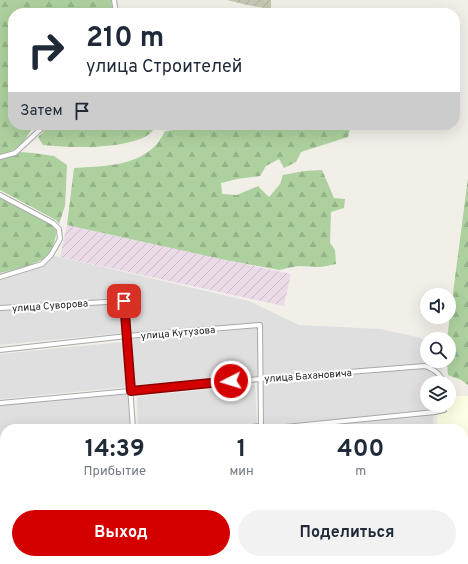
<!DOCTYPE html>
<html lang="ru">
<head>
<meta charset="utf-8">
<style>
	:root { --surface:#fff; --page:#f2f2f3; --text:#1f2937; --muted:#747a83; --accent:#d40000 }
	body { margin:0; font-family:Overpass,sans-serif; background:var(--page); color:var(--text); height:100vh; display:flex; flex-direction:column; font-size:15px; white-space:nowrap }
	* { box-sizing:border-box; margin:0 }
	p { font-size:13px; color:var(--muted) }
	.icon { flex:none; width:22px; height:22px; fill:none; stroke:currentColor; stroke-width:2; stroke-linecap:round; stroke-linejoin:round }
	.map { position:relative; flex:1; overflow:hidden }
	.side { position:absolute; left:0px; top:424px; width:468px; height:140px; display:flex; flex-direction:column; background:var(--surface); border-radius:16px 16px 0 0; box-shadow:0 4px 16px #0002 }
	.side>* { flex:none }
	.banner { position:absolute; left:8px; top:8px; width:452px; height:122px; border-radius:16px; box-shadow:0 4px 16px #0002; background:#fff; color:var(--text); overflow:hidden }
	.fabs { position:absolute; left:420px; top:288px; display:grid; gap:8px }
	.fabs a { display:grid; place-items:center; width:36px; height:36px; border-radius:50%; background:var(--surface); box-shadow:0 4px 16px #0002; font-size:20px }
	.pin { position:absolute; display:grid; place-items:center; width:34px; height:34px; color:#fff; margin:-17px; border-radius:8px; box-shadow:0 2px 6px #0006 }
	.me { position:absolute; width:44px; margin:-22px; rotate:265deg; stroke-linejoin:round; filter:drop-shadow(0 0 3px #0008) }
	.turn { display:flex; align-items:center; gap:14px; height:84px; padding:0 12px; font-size:18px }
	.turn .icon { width:52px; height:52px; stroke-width:2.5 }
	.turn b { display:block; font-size:28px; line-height:34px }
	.then { display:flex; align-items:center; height:38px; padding:0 12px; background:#0003; gap:8px; font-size:15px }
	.eta { display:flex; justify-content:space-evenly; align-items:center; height:68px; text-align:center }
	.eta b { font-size:24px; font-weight:700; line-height:28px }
	.primary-button { display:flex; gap:8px; margin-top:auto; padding:8px 12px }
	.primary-button a { flex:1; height:46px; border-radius:24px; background:var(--accent); color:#fff; font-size:16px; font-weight:700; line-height:46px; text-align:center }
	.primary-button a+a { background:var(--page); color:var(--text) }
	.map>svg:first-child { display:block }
	.residential { fill:#e0dfdf }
	.industrial { fill:url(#industrial-furrows) }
	.education { fill:#ffffe5 }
	.construction { fill:url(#construction-furrows) }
	.forest { fill:url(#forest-firs) }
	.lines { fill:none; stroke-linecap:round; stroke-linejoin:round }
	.minor-casing { stroke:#a9a9a9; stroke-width:6 }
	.minor { stroke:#fff; stroke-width:4 }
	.route-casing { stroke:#8a0000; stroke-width:10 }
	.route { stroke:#d40000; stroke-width:7 }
	.labels { text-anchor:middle; stroke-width:4; stroke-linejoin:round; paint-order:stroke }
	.street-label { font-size:10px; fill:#222; stroke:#fff }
</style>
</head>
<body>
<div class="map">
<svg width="468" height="564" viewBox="0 0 468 564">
	<defs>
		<pattern id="industrial-furrows" width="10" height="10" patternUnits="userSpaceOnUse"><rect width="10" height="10" fill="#ebdbe8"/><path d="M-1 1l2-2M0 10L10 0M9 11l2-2" fill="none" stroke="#c9bcc7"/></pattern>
		<pattern id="construction-furrows" width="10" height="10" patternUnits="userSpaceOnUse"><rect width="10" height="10" fill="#c7c7b4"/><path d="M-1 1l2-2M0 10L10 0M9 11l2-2" fill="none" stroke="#abab9a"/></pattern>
		<pattern id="forest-firs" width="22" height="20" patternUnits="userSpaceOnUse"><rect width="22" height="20" fill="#add19e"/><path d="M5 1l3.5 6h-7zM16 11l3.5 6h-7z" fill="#95b388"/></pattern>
	</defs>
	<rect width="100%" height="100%" fill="#f2efe9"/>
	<path class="residential" d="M51,255L249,301L299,325L380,329L421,338L427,343V361H443L442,370L425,364L262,377L261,324L129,334L125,299L0,307V277L42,264Z
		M121,303L123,333L0,345V311Z
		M258,328V376L134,388L130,339Z
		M123,342L127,387L0,399V354Z
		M425,368L433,371L441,381V383H427V405H442L443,409L266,427L262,425V380Z
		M255,385L257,423L198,429H138L137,398L140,396Z
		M128,393L131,429H5V446H0V405Z
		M433,414L434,429H271Z
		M5,450V504L0,505V451Z
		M0,508H5V559H143L144,564H0Z
		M145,559H257L258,564H145Z
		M274,559H338L342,564H275Z
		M392,559H431L428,564H392Z"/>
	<path class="industrial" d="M67,225L291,274L284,306L60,257Z
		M468,481V520H463V482Z"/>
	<path class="education" d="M449,396H468V471L463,470V429H438L437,414L446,413V405H449Z"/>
	<path class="construction" d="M227,0H271V9L247,5Z"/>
	<path class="forest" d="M0,0H111L113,13H13V125H36C29,130 27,140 20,145C15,150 7,153 0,155Z
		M50,125H156C154,131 147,137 140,139C114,149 71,148 43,145L38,137Z
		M184,125H308L316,130L325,125H351L348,137L301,152L296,162L284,168L279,159L266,166L260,176L237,179L221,183L222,194L237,195L258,186L269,197L280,184L283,175L304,171L322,170L334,198L345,199L344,208L331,212L330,243L335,250L336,264L321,267L298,266L279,270L221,259L67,225L74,168C102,166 136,167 157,144C160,140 163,135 165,131L183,129Z
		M19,152L33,153L54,156L67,165L65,206L59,224L56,220L0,190V159Z
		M468,178V385L461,380L448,375L447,361H449V339H447Z
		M0,197L56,227V235L53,247L44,259L28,266L0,273Z"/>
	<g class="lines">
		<g class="minor-casing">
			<path id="minor" d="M114,0L116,13
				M0,157L15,153L45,125
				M0,195L53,223L59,229L60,239L51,255L42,264L0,277
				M0,308L124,301L133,429
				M0,350L127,336L260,325L261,429
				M0,403L260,379L425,366C433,369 442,374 443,383
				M223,429L261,426L265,429L435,412L444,410V405
				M0,447H5
				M0,507L5,506
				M25,559L36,564
				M96,559V564
				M272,559V564
				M332,559L336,564
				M400,559V564
				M88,563V564
				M6,564V559
				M430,564L432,559"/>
		</g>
		<use href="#minor" class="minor"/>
	</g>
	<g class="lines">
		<g class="route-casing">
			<path id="route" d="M124,301L131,391L231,381"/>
		</g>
		<use href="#route" class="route"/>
	</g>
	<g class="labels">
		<g class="street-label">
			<text transform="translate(50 305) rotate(-4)" y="4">улица Суворова</text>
			<text transform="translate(178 332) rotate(-5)" y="4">улица Кутузова</text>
			<text transform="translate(308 375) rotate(-4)" y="4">улица Бахановича</text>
		</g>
	</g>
</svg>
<div class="fabs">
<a><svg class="icon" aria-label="sound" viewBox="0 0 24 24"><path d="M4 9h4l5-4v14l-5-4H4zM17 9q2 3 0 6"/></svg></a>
<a><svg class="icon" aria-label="search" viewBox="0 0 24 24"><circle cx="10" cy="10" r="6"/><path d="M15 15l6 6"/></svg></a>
<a><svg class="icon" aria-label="layers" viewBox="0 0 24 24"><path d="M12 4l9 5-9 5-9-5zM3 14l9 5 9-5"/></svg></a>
</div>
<div class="pin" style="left:124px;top:301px;background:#d93025"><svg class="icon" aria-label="arrive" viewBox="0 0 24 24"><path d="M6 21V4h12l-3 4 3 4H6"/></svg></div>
<svg class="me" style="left:231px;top:381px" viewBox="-20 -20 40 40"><circle r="17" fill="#d40000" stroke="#fff" stroke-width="3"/><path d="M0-11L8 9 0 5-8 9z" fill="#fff"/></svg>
<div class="banner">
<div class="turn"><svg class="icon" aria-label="right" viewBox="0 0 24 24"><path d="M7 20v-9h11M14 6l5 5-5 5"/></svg><div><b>210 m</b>улица Строителей</div></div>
<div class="then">Затем<svg class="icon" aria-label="arrive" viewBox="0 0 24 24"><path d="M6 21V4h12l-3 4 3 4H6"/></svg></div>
</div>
<section class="side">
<div class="eta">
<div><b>14:39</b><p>Прибытие</p></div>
<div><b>1</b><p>мин</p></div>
<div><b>400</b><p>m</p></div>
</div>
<div class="primary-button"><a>Выход</a><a>Поделиться</a></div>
</section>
</div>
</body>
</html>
